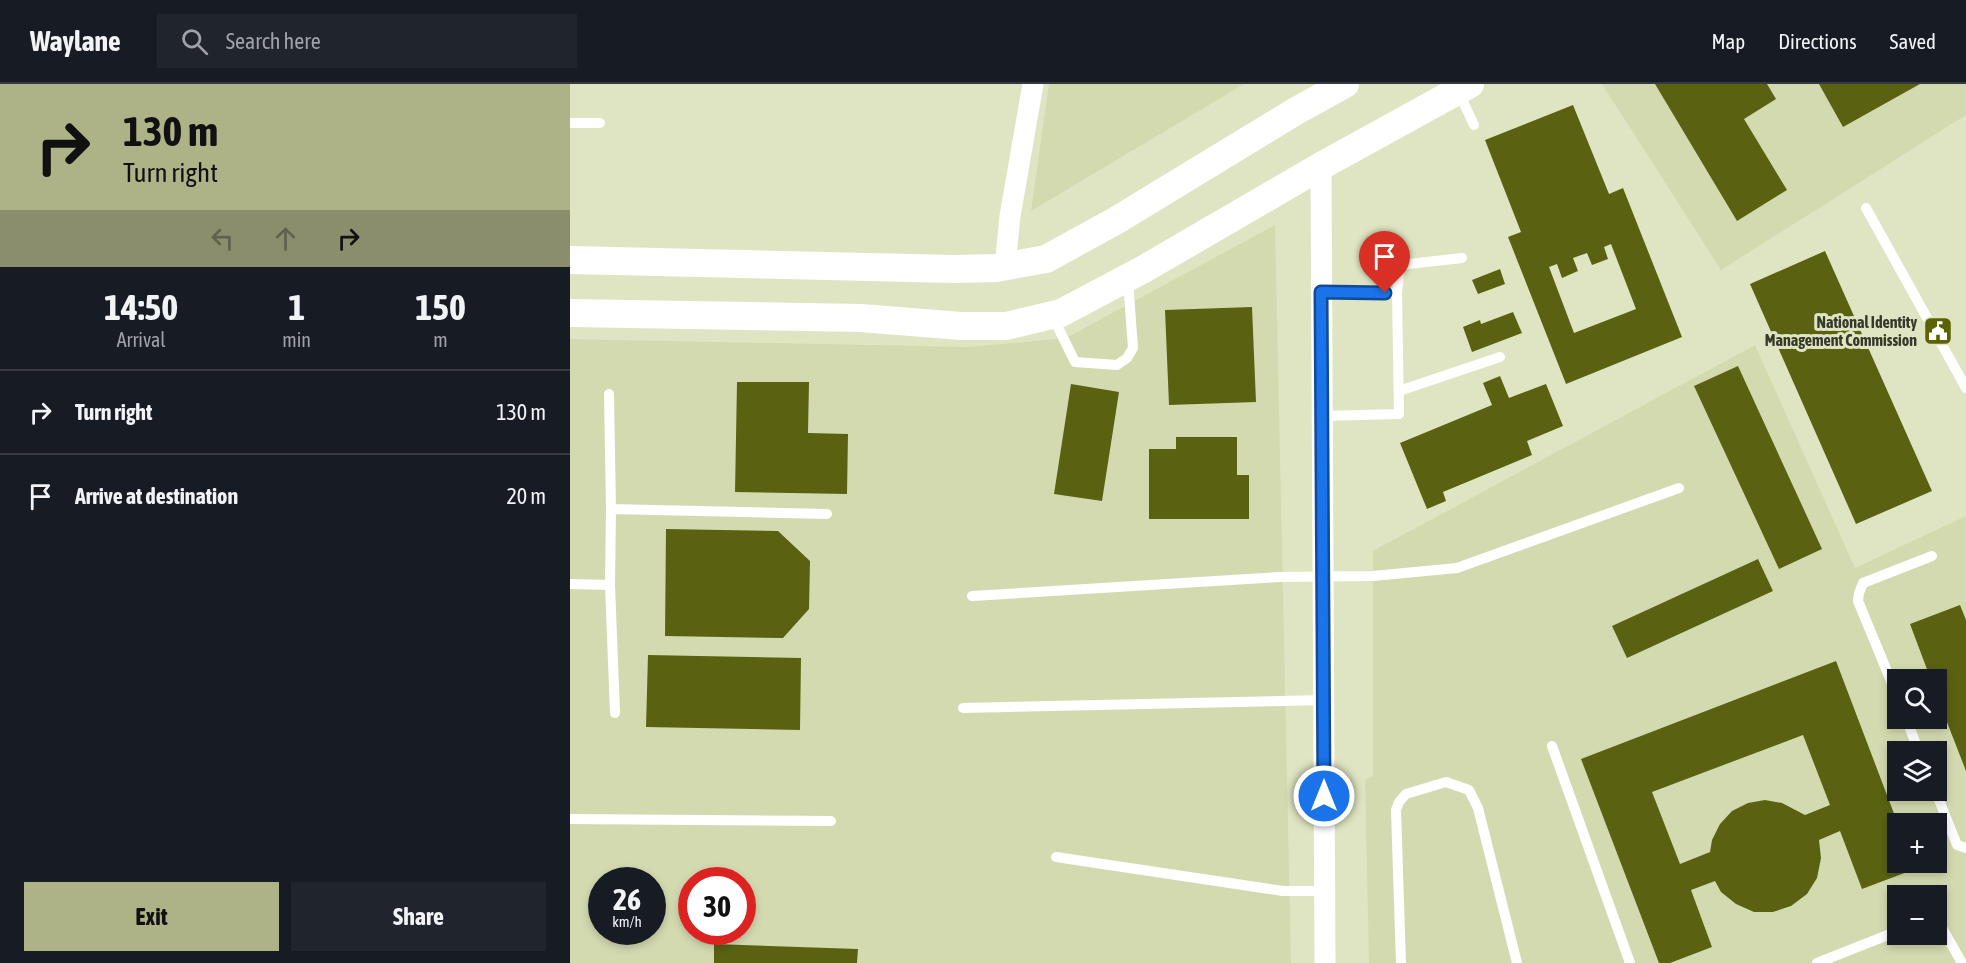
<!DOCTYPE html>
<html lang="en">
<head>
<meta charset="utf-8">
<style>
	:root { --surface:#171b24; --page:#20242c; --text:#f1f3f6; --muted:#9ea1a6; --line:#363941; --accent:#aeb287 }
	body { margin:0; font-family:"Asap Condensed",sans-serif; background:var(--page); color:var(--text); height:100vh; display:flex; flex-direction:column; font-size:22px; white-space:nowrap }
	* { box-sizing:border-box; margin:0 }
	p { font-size:20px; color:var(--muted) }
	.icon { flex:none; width:33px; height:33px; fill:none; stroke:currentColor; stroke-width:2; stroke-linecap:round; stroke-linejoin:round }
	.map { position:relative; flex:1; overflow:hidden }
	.drawer { display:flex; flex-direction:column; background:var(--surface); width:570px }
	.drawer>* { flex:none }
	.guide { background:#aeb287; color:#111; overflow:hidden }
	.buttons { position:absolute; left:1317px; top:585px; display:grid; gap:12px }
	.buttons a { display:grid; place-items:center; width:60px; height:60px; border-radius:0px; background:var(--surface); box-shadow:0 3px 9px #0003; font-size:30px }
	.speed { position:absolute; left:18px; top:783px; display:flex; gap:12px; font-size:30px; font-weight:700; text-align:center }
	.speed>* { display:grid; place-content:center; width:78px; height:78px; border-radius:50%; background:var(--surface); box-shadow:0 3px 9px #0003; line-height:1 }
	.speed small { font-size:15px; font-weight:400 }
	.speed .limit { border:9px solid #d22; background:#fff; color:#111 }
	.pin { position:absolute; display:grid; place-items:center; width:51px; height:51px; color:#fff; margin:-62px -26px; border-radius:50% 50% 50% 0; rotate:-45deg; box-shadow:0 0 6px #0007 }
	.pin .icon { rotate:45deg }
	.me { position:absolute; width:66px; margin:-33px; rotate:0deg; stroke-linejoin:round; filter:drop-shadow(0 0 4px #0008) }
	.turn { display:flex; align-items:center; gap:21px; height:126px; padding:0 24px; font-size:27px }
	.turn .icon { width:78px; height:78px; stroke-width:2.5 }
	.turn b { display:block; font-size:42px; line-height:51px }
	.lanes { display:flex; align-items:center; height:57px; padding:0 24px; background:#0003; justify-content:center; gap:30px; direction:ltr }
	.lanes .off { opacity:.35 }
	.eta { display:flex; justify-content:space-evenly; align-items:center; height:102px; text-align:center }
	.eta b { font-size:36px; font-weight:700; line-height:42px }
	.action { display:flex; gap:12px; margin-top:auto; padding:12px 24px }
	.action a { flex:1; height:69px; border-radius:0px; background:var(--accent); color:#111; font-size:24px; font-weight:700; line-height:69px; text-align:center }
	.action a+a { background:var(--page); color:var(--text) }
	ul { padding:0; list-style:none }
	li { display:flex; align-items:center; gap:18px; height:84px; padding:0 24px; border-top:2px solid var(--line) }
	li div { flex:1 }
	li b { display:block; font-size:22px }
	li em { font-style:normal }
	header { display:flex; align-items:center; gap:36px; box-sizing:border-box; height:84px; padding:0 30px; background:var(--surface); border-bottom:2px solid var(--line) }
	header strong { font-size:28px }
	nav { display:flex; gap:33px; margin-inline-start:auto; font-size:21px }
	.search { width:420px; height:54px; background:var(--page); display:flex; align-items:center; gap:15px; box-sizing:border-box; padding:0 21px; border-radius:0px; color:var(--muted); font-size:22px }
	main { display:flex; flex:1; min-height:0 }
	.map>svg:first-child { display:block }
	.built { fill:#d4dab0; fill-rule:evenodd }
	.building { fill:#5a6212; fill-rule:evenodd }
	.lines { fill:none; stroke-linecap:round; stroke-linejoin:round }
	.lane { stroke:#fff; stroke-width:10 }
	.street { stroke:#fff; stroke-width:21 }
	.secondary { stroke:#fff; stroke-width:28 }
	.route-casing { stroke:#114b97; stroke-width:15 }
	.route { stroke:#1a73e8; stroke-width:10 }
	.labels { text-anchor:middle; stroke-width:6; stroke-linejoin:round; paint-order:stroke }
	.poi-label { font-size:16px; font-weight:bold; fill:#37392b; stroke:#dfe5c2; text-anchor:end }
</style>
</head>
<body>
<header>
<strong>Waylane</strong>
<div class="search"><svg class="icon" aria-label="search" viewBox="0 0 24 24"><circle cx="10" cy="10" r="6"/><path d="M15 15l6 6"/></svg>Search here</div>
<nav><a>Map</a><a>Directions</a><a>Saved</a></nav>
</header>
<main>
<section class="drawer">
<div class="guide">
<div class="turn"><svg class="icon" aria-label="right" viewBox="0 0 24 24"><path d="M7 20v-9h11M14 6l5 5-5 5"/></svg><div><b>130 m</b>Turn right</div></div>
<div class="lanes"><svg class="icon off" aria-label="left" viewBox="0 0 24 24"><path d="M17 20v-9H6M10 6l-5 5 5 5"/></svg><svg class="icon off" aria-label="ahead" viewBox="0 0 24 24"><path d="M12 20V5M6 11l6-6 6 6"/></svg><svg class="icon" aria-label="right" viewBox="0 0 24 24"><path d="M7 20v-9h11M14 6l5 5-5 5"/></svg></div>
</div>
<div class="eta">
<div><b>14:50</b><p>Arrival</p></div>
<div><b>1</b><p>min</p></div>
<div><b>150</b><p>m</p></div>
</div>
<ul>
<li><svg class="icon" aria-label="right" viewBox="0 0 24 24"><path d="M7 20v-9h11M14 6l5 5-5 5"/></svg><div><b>Turn right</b></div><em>130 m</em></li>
<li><svg class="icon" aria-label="arrive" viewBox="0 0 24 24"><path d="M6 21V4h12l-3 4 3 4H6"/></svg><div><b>Arrive at destination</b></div><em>20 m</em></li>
</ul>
<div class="action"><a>Exit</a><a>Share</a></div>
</section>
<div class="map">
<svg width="1396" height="879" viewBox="0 0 1396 879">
	<rect width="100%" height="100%" fill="#dfe5c2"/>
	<path class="built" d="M479,0H674L461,127Z
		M1032,0H1396V31L1151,186Z
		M705,141L721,879H0V255L399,263L496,254ZM32,796H82V848H32ZM122,796H172V848H122Z
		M1185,261L1285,484L1396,432V879H799L795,696L803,692V467ZM1328,596H1366V634H1328ZM1328,668H1366V706H1328ZM1328,740H1366V778H1328ZM1328,812H1366V850H1328Z"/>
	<path class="building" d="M1085,0H1197L1206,15L1174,35L1217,106L1167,137Z
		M1249,0H1350L1273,43Z
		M1003,21L1039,110L1053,104L1112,253L996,300L938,153L951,148L915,56ZM1041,160L1066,225L1004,249L979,183L987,180L992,194L1008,187L1003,174L1017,169L1022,181L1038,175L1034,163Z
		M1255,167L1362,407L1286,440L1180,200Z
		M930,185L935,200L908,210L902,196Z
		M682,223L686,318L599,321L595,226Z
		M943,228L952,249L902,268L893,243L910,236L911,240Z
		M1168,282L1252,465L1209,485L1124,302Z
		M930,292L939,314L976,300L993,342L957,357L962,371L873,408L876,417L857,425L830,359L922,321L913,299Z
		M167,298H239L238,349L278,350L277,410L165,408Z
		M501,300L549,308L532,417L484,410Z
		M606,353H667V391H679V435H579V365H606Z
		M96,445L208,447L240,477L239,525L213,554L95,552Z
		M1188,475L1203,507L1057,574L1042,542Z
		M1390,521L1396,536V687L1366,610V596H1361L1340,540Z
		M78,571L231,574L230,646L76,643Z
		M1266,577L1328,740V778H1342L1345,785L1292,805L1270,747L1249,756L1251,774L1247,794L1237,810L1221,822L1203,828H1184L1166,820L1151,808L1145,797L1121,806L1142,863L1100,879H1089L1011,675ZM1233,651L1260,721L1235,731L1212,719L1195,716L1178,719L1162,727L1150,740L1142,756L1140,768L1110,780L1082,708Z
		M144,860L288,865L287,879H144Z"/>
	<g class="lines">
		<path class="lane" d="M889,9L904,41
			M0,39H30
			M1296,124L1396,304
			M751,208L827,209
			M482,231L505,278L547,281L557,274L563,264L558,197
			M829,307L930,273
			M39,310L41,425L40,501L45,629
			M752,332L829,330L827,209L830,181L892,174
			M41,425L257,430
			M0,500L40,501
			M402,512L709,493L803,492L887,484L1109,404
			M1328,614L1288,517L1289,509L1293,499L1362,472
			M393,624L754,616
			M1336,634L1349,668
			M982,662L1060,879
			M1365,706L1387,761L1396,764
			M0,735L261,737
			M486,773L713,807H755
			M1366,833L1392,879
			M831,879L826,726L829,718L836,710L876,698L899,706L908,724L947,879
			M1247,879L1328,847"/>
		<path class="street" d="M751,82L755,879
			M435,183L440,132L463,0"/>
		<path class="secondary" d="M0,176L384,185L426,184L476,175L547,136L726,27L775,0
			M0,229L291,234L391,242H436L491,229L574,185L751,82L900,0"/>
	</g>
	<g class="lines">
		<g class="route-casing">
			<path id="route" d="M754,712L751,208L815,209"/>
		</g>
		<use href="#route" class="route"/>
	</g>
	<defs>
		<g id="civic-square" transform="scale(1.5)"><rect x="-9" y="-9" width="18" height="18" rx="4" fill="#5b6300" stroke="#dfe5c2"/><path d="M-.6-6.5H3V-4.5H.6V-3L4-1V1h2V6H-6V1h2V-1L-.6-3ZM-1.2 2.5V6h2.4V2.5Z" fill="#fff"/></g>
	</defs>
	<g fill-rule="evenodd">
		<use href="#civic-square" x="1368" y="247"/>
	</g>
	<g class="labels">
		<g class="poi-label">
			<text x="1347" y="244">National Identity<tspan x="1347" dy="18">Management Commission</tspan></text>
		</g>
	</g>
</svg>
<div class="buttons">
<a><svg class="icon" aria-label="search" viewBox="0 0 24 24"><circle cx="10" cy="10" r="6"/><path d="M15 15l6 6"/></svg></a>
<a><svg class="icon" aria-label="layers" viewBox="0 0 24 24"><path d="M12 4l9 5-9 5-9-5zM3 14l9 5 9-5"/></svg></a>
<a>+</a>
<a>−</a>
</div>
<div class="speed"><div>26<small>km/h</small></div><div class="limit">30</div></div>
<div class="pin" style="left:815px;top:209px;background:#d93025"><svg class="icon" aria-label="arrive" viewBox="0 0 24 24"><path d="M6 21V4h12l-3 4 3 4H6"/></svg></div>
<svg class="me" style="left:754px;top:712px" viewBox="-20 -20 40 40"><circle r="17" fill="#1a73e8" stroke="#fff" stroke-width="3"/><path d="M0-11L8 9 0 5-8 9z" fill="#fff"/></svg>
</div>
</main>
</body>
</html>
